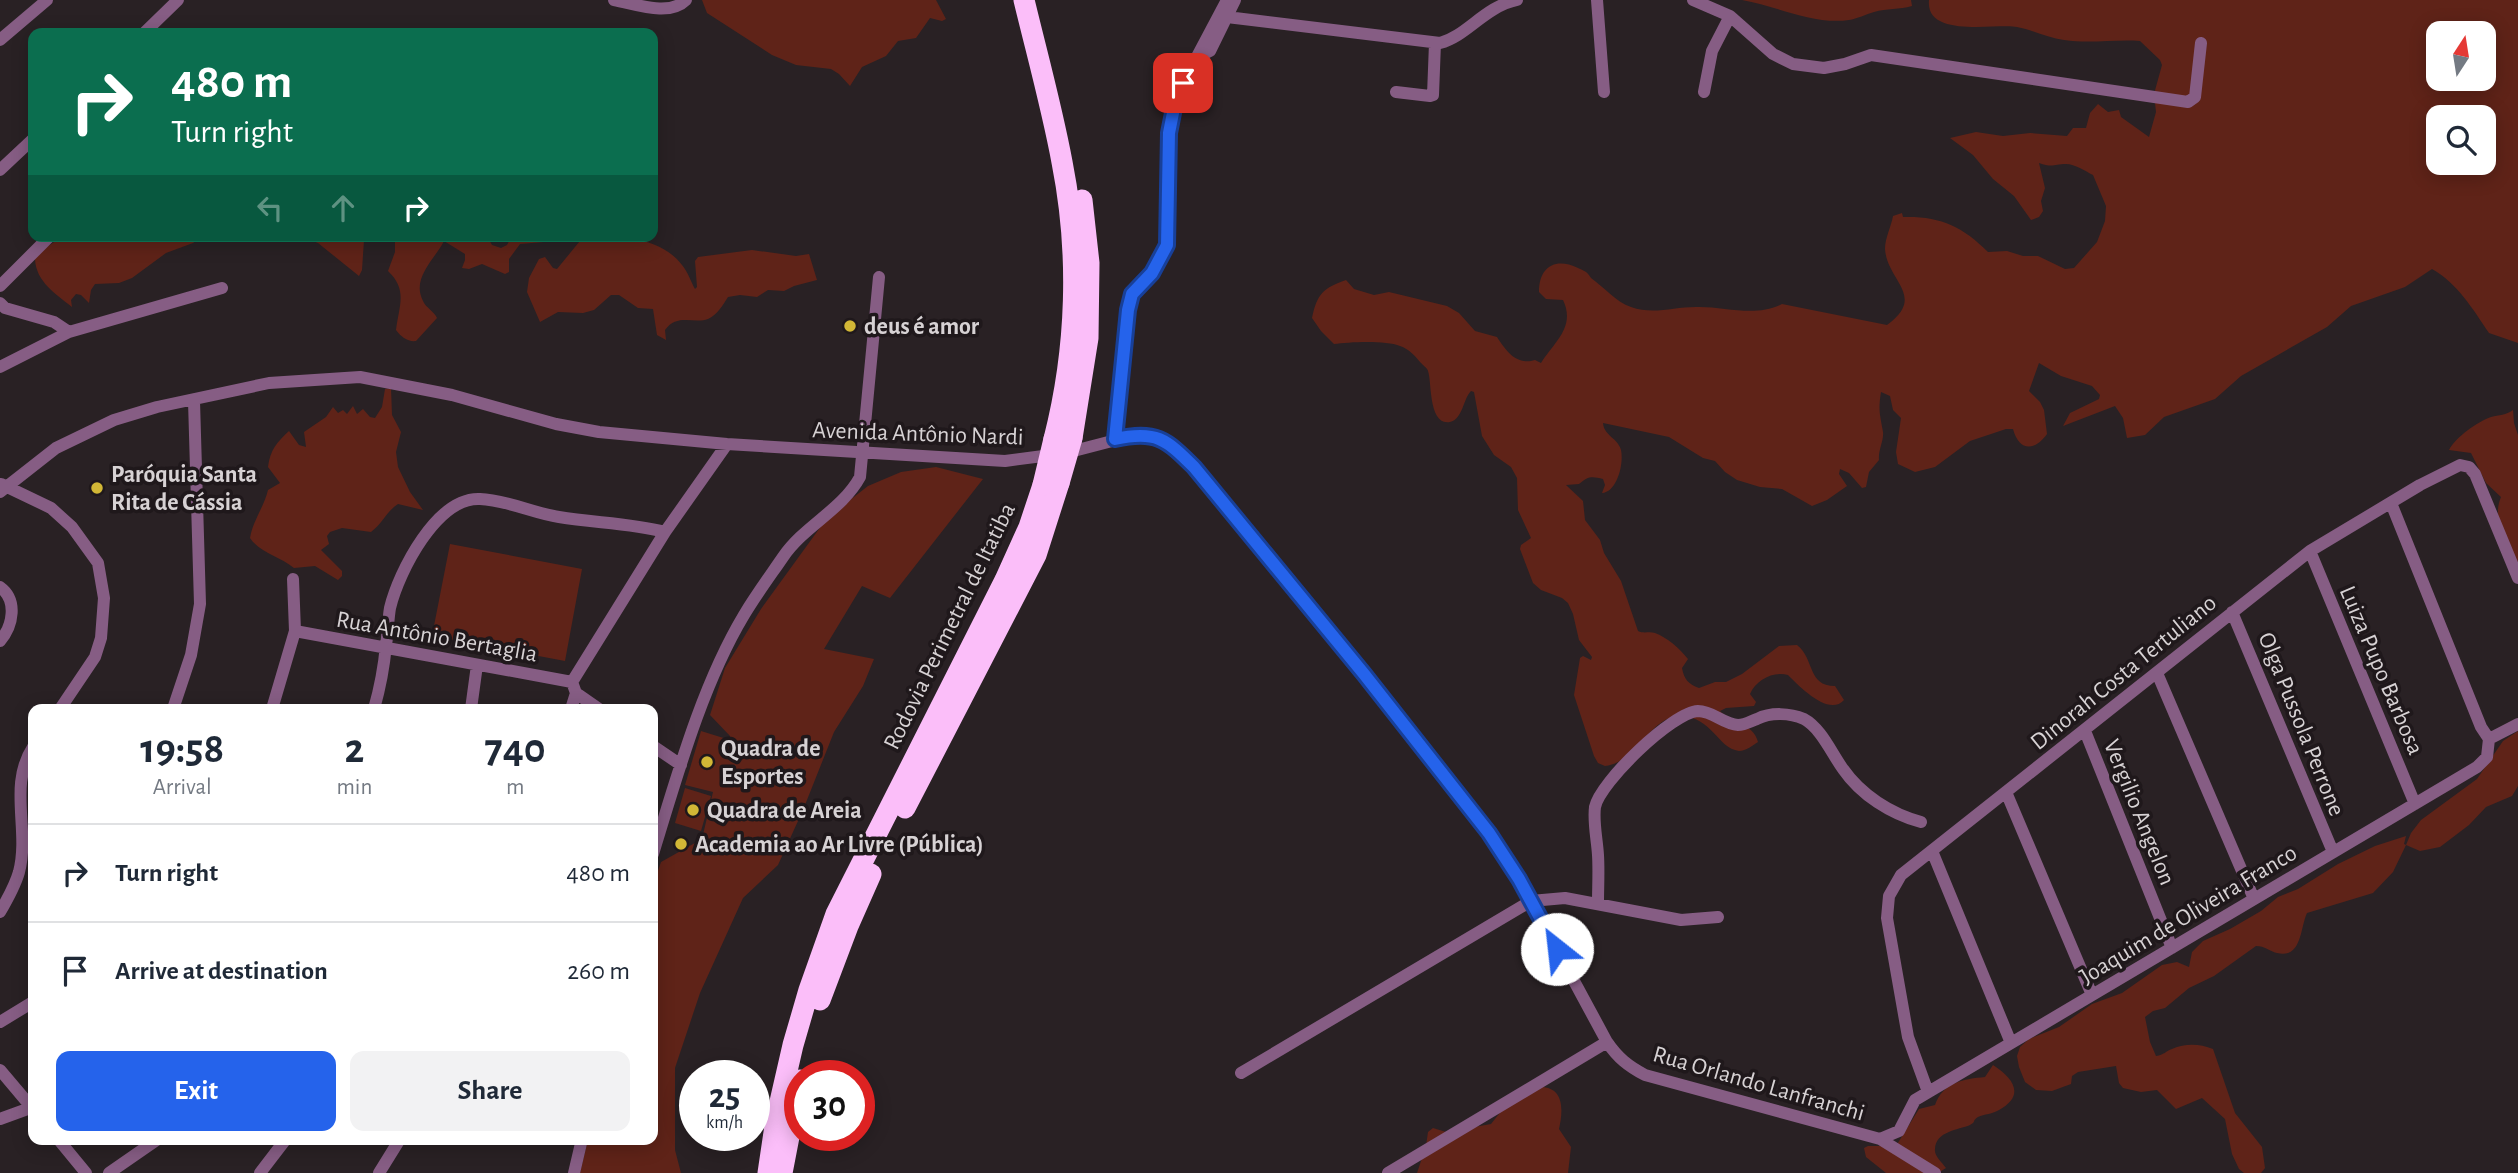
<!DOCTYPE html>
<html lang="en">
<head>
<meta charset="utf-8">
<style>
	:root { --surface:#fff; --page:#f2f2f3; --text:#1f2937; --muted:#747a83; --line:#e0e1e3; --accent:#2563eb }
	body { margin:0; font-family:"Alegreya Sans",sans-serif; background:var(--page); color:var(--text); height:100vh; display:flex; flex-direction:column; font-size:26px; white-space:nowrap }
	* { box-sizing:border-box; margin:0 }
	p { font-size:23px; color:var(--muted) }
	.icon { flex:none; width:38px; height:38px; fill:none; stroke:currentColor; stroke-width:2; stroke-linecap:round; stroke-linejoin:round }
	.map { position:relative; flex:1; overflow:hidden }
	.drawer { position:absolute; left:28px; top:704px; width:630px; height:441px; display:flex; flex-direction:column; background:var(--surface); border-radius:14px; box-shadow:0 4px 18px #0003 }
	.drawer>* { flex:none }
	.top-card { position:absolute; left:28px; top:28px; width:630px; height:214px; border-radius:14px; box-shadow:0 4px 18px #0003; background:#0b6e4f; color:#fff; overflow:hidden }
	.needle { width:46px; rotate:12deg }
	.controls { position:absolute; left:2426px; top:21px; display:grid; gap:14px }
	.controls a { display:grid; place-items:center; width:70px; height:70px; border-radius:14px; background:var(--surface); box-shadow:0 4px 18px #0003; font-size:35px }
	.speed { position:absolute; left:679px; top:1060px; display:flex; gap:14px; font-size:35px; font-weight:700; text-align:center }
	.speed>* { display:grid; place-content:center; width:91px; height:91px; border-radius:50%; background:var(--surface); box-shadow:0 4px 18px #0003; line-height:1 }
	.speed small { font-size:18px; font-weight:400 }
	.speed .limit { border:10px solid #d22; background:#fff; color:#111 }
	.pin { position:absolute; display:grid; place-items:center; width:60px; height:60px; color:#fff; margin:-30px; border-radius:14px; box-shadow:0 4px 10px #0006 }
	.me { position:absolute; width:77px; margin:-38px; rotate:331deg; stroke-linejoin:round; filter:drop-shadow(0 0 5px #0008) }
	.turn { display:flex; align-items:center; gap:24px; height:147px; padding:0 28px; font-size:32px }
	.turn .icon { width:91px; height:91px; stroke-width:2.5 }
	.turn b { display:block; font-size:49px; line-height:60px }
	.lanes { display:flex; align-items:center; height:66px; padding:0 28px; background:#0003; justify-content:center; gap:35px; direction:ltr }
	.lanes .off { opacity:.35 }
	.eta { display:flex; justify-content:space-evenly; align-items:center; height:119px; text-align:center }
	.eta b { font-size:42px; font-weight:700; line-height:49px }
	.action { display:flex; gap:14px; margin-top:auto; padding:14px 28px }
	.action a { flex:1; height:80px; border-radius:14px; background:var(--accent); color:#fff; font-size:28px; font-weight:700; line-height:80px; text-align:center }
	.action a+a { background:var(--page); color:var(--text) }
	ul { padding:0; list-style:none }
	li { display:flex; align-items:center; gap:21px; height:98px; padding:0 28px; border-top:2px solid var(--line) }
	li div { flex:1 }
	li b { display:block; font-size:26px }
	li em { font-style:normal }
	.map>svg:first-child { display:block }
	.green { fill:#5f2318; fill-rule:evenodd }
	.lines { fill:none; stroke-linecap:round; stroke-linejoin:round }
	.street { stroke:#865d84; stroke-width:12 }
	.highway { stroke:#fbbef9; stroke-width:21 }
	.highway-bridge { stroke:#fbbef9; stroke-width:21 }
	.route-casing { stroke:#184099; stroke-width:18 }
	.route { stroke:#2563eb; stroke-width:12 }
	.poi-dot { fill:#d2b736; stroke:#1f181b; stroke-width:2.5 }
	.labels { text-anchor:middle; stroke-width:7; stroke-linejoin:round; paint-order:stroke }
	.poi-label { font-size:24px; font-weight:bold; fill:#d7d2d4; stroke:#1f181b; text-anchor:start }
	.street-label { font-size:24px; fill:#d7d2d4; stroke:#1f181b }
</style>
</head>
<body>
<div class="map">
<svg width="2518" height="1173" viewBox="0 0 2518 1173">
	<rect width="100%" height="100%" fill="#292124"/>
	<path class="green" d="M702,0H936L946,19L942,21L930,18L916,38L898,41L886,56L862,67L850,86L839,74L831,69L796,65L772,55L707,13Z
		M1742,0H1911L1912,6C1899,10 1887,8 1874,12C1866,14 1857,19 1849,20C1813,25 1777,6 1742,0Z
		M1929,0H2518V343L2489,333C2473,309 2457,283 2432,269L2405,287L2351,306L2327,327L2241,376L2215,399L2164,417L2145,435L2127,438L2123,418L2115,406L2063,426L2070,413L2099,399L2100,395L2092,386L2061,376L2039,363L2029,391L2040,402L2044,410L2047,434C2034,452 2019,451 2013,429H2006L1970,441L1935,467L1915,472L1898,464L1896,452L1901,418L1893,410L1890,396L1881,392C1878,411 1880,414 1883,432C1884,441 1878,450 1879,460L1869,472L1866,487L1862,488L1849,473L1840,469L1839,474L1847,486L1827,500L1812,506L1782,489L1760,487L1737,480L1725,472L1715,461L1703,458L1669,437L1603,423C1604,436 1618,438 1621,450C1624,464 1617,492 1602,493L1605,485L1603,479C1592,476 1588,476 1579,484L1566,485L1583,501L1585,520L1600,540L1604,553L1621,581L1638,631C1644,634 1649,631 1655,633C1668,638 1679,648 1688,659L1682,668C1684,679 1688,684 1699,688L1715,682H1726L1742,674L1779,646L1797,645C1815,659 1807,686 1835,686L1844,700C1829,717 1800,687 1788,675C1773,671 1756,680 1750,694L1756,702L1754,706L1726,708L1720,711C1732,725 1753,722 1758,742C1753,745 1746,751 1739,751C1717,748 1713,717 1680,716C1650,716 1636,763 1605,766L1598,763L1594,756L1574,695L1580,658L1583,656L1591,660L1592,657L1579,640L1573,614L1568,603L1562,598L1541,590L1533,583L1520,549L1521,545L1531,538L1518,510L1517,478L1511,467L1494,455L1482,436L1474,392L1471,391C1463,399 1463,419 1450,422C1428,426 1432,381 1428,371C1428,369 1422,364 1421,363C1415,356 1409,349 1400,346C1386,340 1349,342 1334,344L1321,331L1312,318C1317,294 1323,288 1346,280L1354,289L1374,295L1389,292L1447,306L1459,313L1475,331L1497,337C1506,351 1517,366 1535,360L1541,363C1554,342 1576,327 1563,300L1546,299L1539,292C1539,267 1555,257 1578,268C1584,271 1587,271 1591,278C1604,287 1616,302 1631,307C1653,315 1673,307 1696,307C1724,306 1755,318 1782,304L1887,325C1927,296 1887,281 1885,249C1885,238 1891,227 1893,216L1902,213L1903,217C1940,216 1962,226 1988,252L2007,251L2023,256H2038L2065,269L2074,268L2097,242L2105,221L2106,206L2093,175C2085,171 2075,164 2066,164C2054,164 2053,168 2039,163L2045,188L2041,201L2043,211L2039,217L2031,220L2014,196L1993,179L1973,155L1950,138L1976,132L2003,136L2030,133L2067,136L2073,128H2086L2090,113L2098,104L2108,112L2119,110L2121,117L2149,137L2156,112L2154,94L2162,65L2160,60L2140,41C2115,39 2090,44 2064,40C2048,38 2033,30 2017,27C1997,23 1925,39 1929,0ZM2438,33H2483V79H2438ZM2438,117H2483V163H2438Z
		M63,236H203L193,243L166,253L132,278L119,283L95,284L91,290L89,303L81,295L76,294L71,300L72,307C56,294 36,282 35,259L44,249Z
		M300,236H371L364,240L362,270L359,276L318,243Z
		M395,236H487L492,245L501,248L507,245L512,236H567L556,241L520,244L509,259V272L505,274L482,264L469,269L462,268L465,260V254L444,241C435,259 411,278 423,301C426,308 434,311 437,318L416,341C408,342 401,337 396,330C399,305 408,290 388,271L395,252Z
		M584,236C618,236 660,236 682,265C688,272 691,282 695,289L697,287L695,261L698,257L752,250L796,256L809,254L817,280L794,286L784,291L768,290L757,297L740,295L728,297C723,305 717,315 708,319C694,324 677,313 665,330L666,340L657,335L653,309L638,308L619,295H611L594,310L583,313L558,312L540,322L527,292L529,278L539,259L545,257L553,268L557,269Z
		M391,388L392,415L401,432L396,452L398,467L410,492L423,510L398,504C387,511 382,524 371,532L342,528L330,532L327,536L329,544L321,550L342,571V576L338,580L315,566L294,568C280,556 260,553 250,538C253,520 264,507 268,490L280,483L268,467C270,450 277,442 289,431L299,445L306,447L304,432L326,417L333,407L338,413L343,410L347,414L353,406L357,414L363,409L370,417L375,418L382,407L385,389Z
		M2513,410L2514,423L2518,435V564C2508,543 2491,520 2501,497L2486,483L2471,453L2449,450C2456,437 2477,422 2491,417C2499,415 2506,415 2513,410Z
		M936,467L983,479L890,598L862,586L824,649L874,659L863,686L834,732L803,810L778,865L743,898L700,993L675,1068V1150L681,1173H580L588,1139H653V885L661,862L702,839L713,792L685,785L701,731L730,740V736L710,715L725,668L761,609L827,518L868,486L901,472Z
		M450,544L582,569L565,661L432,636Z
		M2518,731V786L2512,796L2486,807L2469,825L2440,847L2420,851L2406,845L2393,872L2373,893L2307,913C2300,928 2302,959 2277,953C2269,951 2265,946 2256,946L2214,976L2189,988L2165,1008L2153,1011L2145,1017L2150,1042L2156,1056C2164,1055 2166,1051 2172,1049C2186,1043 2200,1044 2213,1049L2235,1113L2262,1147L2265,1168L2261,1173H2244L2239,1169L2232,1154L2225,1119L2202,1098L2176,1109L2157,1090L2141,1092L2123,1088L2119,1083L2116,1066L2078,1072L2072,1076L2071,1084L2052,1091L2036,1090L2025,1082L2019,1067L2017,1056L2020,1047L2029,1039L2059,1027L2092,1004L2122,993L2162,965L2177,962L2189,967L2192,952L2203,941L2230,929L2261,911L2278,897L2298,889L2338,864L2375,846L2406,836L2404,844L2406,845L2411,833L2421,820L2477,779L2503,741Z
		M685,788L711,796L701,831L675,823Z
		M1993,1065C2013,1078 2026,1095 1999,1110C1993,1114 1984,1114 1978,1117C1971,1122 1977,1121 1970,1125C1958,1130 1936,1131 1935,1149C1934,1156 1942,1162 1946,1168L1938,1173H1886L1866,1157L1864,1148L1868,1146H1896L1919,1109L1935,1105C1943,1082 1964,1079 1985,1077Z
		M1540,1087C1565,1087 1563,1111 1559,1129L1571,1147L1568,1173H1417L1426,1146L1428,1132L1433,1128L1446,1132L1491,1124L1506,1105Z"/>
	<g class="lines">
		<path class="street" d="M614,0C636,4 669,17 686,0
			M1597,0L1604,92
			M1693,0L1730,16L1773,54L1793,64L1824,68L1845,64L1871,55L2188,102L2195,97L2201,43
			M1227,17L1440,43C1467,36 1484,7 1517,0
			M144,33L178,0
			M0,40L47,0
			M1196,58L1210,51L1235,0
			M1396,92L1430,96L1433,95L1435,43
			M1704,92L1712,51L1730,16
			M0,170L33,139
			M0,286L50,236
			M0,303L5,308L54,322L69,332
			M0,367L69,332L222,288
			M1115,439L1128,310L1132,294L1152,273L1167,245V163L1174,108L1183,83L1227,0
			M1,484L51,508L72,527L98,563L104,598L101,638L95,657L60,709
			M0,492L56,448L114,420L157,407L269,383L360,377L452,395L556,424L599,432L727,444L1005,461L1066,453L1139,434L1154,436L1173,446L1194,467L1364,674L1489,833L1519,879L1607,1042L1388,1173
			M2391,503L2481,727L2489,739
			M2310,551L2415,804
			M0,587C18,600 13,626 0,641
			M2232,612L2333,852
			M295,631L572,682
			M2157,673L2254,899
			M576,693L599,709
			M173,709L191,655L200,604L194,401
			M272,709L295,631L293,579
			M374,709C380,688 384,667 386,645C388,633 388,620 390,608C399,571 437,497 480,499C507,500 533,513 559,517C595,523 630,523 665,532
			M471,709L477,665
			M571,709L576,693L572,682L665,532L727,444
			M2085,731L2172,948
			M2489,739L2518,724
			M653,746L681,765
			M2006,792L2092,995
			M1932,851L2011,1043
			M653,854C677,776 702,685 744,615C756,595 770,576 783,557C804,526 842,510 860,477L879,277
			M1598,903C1598,887 1599,871 1598,855C1597,839 1593,822 1595,807C1600,782 1673,712 1698,711C1713,711 1723,724 1738,725C1745,725 1751,721 1757,719C1771,712 1790,713 1804,719C1821,728 1832,754 1843,769C1861,795 1891,814 1921,822
			M0,912C7,900 15,886 19,872C30,830 8,785 33,747
			M0,1022L33,1002
			M1607,1042C1618,1058 1628,1066 1645,1075L1880,1139L1935,1173
			M0,1070L33,1109
			M1241,1073L1531,901L1565,898L1681,920L1718,917
			M1928,1092L1908,1037L1887,918L1889,896L1901,875L2310,551L2420,485L2460,465L2469,467L2475,474L2518,578
			M0,1119L33,1107
			M58,1139L86,1173
			M1880,1139L1899,1131L1915,1100L2477,767L2487,757L2489,739
			M109,1173L158,1139
			M260,1173L286,1139
			M379,1173L400,1139
			M574,1173L582,1139"/>
		<path class="highway" d="M1024,0C1037,54 1052,108 1062,162C1080,253 1077,349 1054,439
			M1072,438L1088,338L1089,263L1082,200
			M905,808L1036,555L1059,483
			M820,1000L848,926L871,874
			M768,1173L776,1119L793,1045L809,990L836,914L1005,580L1029,527L1043,485
			M782,1173L800,1080"/>
		<path class="highway-bridge" d="M1059,483L1072,438
			M1043,485L1054,439"/>
	</g>
	<g class="lines">
		<g class="route-casing">
			<path id="route" d="M1183,83L1174,108L1169,133L1167,245L1152,273L1132,294L1128,310L1115,439C1156,430 1166,439 1194,467L1364,674L1489,833L1519,879L1557,949"/>
		</g>
		<use href="#route" class="route"/>
	</g>
	<g class="poi-dot">
		<circle cx="850" cy="326" r="7"/>
		<circle cx="97" cy="488" r="7"/>
		<circle cx="707" cy="762" r="7"/>
		<circle cx="693" cy="810" r="7"/>
		<circle cx="681" cy="844" r="7"/>
	</g>
	<g class="labels">
		<g class="poi-label">
			<text x="864" y="334">deus é amor</text>
			<text x="111" y="482">Paróquia Santa<tspan x="111" dy="28">Rita de Cássia</tspan></text>
			<text x="721" y="756">Quadra de<tspan x="721" dy="28">Esportes</tspan></text>
			<text x="707" y="818">Quadra de Areia</text>
			<text x="695" y="852">Academia ao Ar Livre (Pública)</text>
		</g>
		<g class="street-label">
			<text transform="translate(918 433) rotate(2)" y="8">Avenida Antônio Nardi</text>
			<text transform="translate(949 626) rotate(-64)" y="8">Rodovia Perimetral de Itatiba</text>
			<text transform="translate(437 636) rotate(10)" y="8">Rua Antônio Bertaglia</text>
			<text transform="translate(2382 670) rotate(67)" y="8">Luiza Pupo Barbosa</text>
			<text transform="translate(2123 672) rotate(-39)" y="8">Dinorah Costa Tertuliano</text>
			<text transform="translate(2302 724) rotate(68)" y="8">Olga Pussola Perrone</text>
			<text transform="translate(2140 812) rotate(68)" y="8">Vergilio Angelon</text>
			<text transform="translate(2188 914) rotate(-31)" y="8">Joaquim de Oliveira Franco</text>
			<text transform="translate(1759 1083) rotate(16)" y="8">Rua Orlando Lanfranchi</text>
		</g>
	</g>
</svg>
<div class="controls">
<a><svg class="needle" viewBox="-14 -14 28 28"><path d="M0-13l5 13h-10z" fill="#e53935"/><path d="M0 13l5-13h-10z" fill="#747a83"/></svg></a>
<a><svg class="icon" aria-label="search" viewBox="0 0 24 24"><circle cx="10" cy="10" r="6"/><path d="M15 15l6 6"/></svg></a>
</div>
<div class="speed"><div>25<small>km/h</small></div><div class="limit">30</div></div>
<div class="pin" style="left:1183px;top:83px;background:#d93025"><svg class="icon" aria-label="arrive" viewBox="0 0 24 24"><path d="M6 21V4h12l-3 4 3 4H6"/></svg></div>
<svg class="me" style="left:1557px;top:949px" viewBox="-20 -20 40 40"><circle r="19" fill="#fff"/><path d="M0-13L10 11 0 6-10 11z" fill="#2563eb"/></svg>
<div class="top-card">
<div class="turn"><svg class="icon" aria-label="right" viewBox="0 0 24 24"><path d="M7 20v-9h11M14 6l5 5-5 5"/></svg><div><b>480 m</b>Turn right</div></div>
<div class="lanes"><svg class="icon off" aria-label="left" viewBox="0 0 24 24"><path d="M17 20v-9H6M10 6l-5 5 5 5"/></svg><svg class="icon off" aria-label="ahead" viewBox="0 0 24 24"><path d="M12 20V5M6 11l6-6 6 6"/></svg><svg class="icon" aria-label="right" viewBox="0 0 24 24"><path d="M7 20v-9h11M14 6l5 5-5 5"/></svg></div>
</div>
<section class="drawer">
<div class="eta">
<div><b>19:58</b><p>Arrival</p></div>
<div><b>2</b><p>min</p></div>
<div><b>740</b><p>m</p></div>
</div>
<ul>
<li><svg class="icon" aria-label="right" viewBox="0 0 24 24"><path d="M7 20v-9h11M14 6l5 5-5 5"/></svg><div><b>Turn right</b></div><em>480 m</em></li>
<li><svg class="icon" aria-label="arrive" viewBox="0 0 24 24"><path d="M6 21V4h12l-3 4 3 4H6"/></svg><div><b>Arrive at destination</b></div><em>260 m</em></li>
</ul>
<div class="action"><a>Exit</a><a>Share</a></div>
</section>
</div>
</body>
</html>
